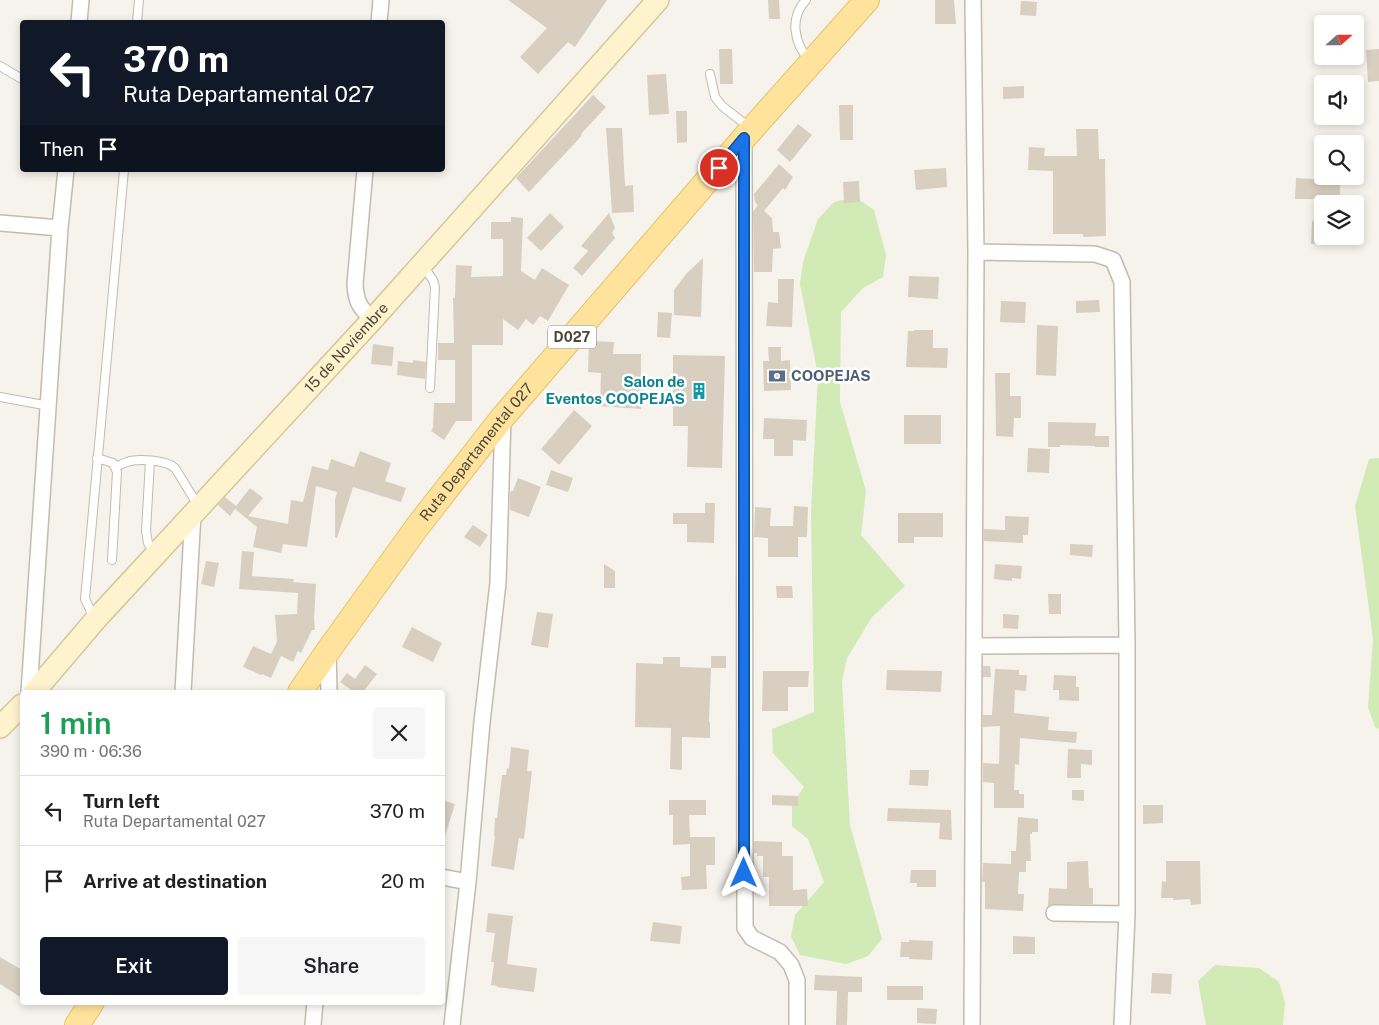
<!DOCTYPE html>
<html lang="en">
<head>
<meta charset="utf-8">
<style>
	:root { --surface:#fff; --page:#f6f6f6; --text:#202124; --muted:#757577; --line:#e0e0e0; --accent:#111827 }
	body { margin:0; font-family:"Public Sans",sans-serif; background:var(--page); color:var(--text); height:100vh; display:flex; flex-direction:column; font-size:19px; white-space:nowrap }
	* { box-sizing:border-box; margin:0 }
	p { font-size:16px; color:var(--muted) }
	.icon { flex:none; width:28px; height:28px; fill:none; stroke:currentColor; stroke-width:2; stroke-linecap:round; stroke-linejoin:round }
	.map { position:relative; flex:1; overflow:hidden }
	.side { position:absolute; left:20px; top:690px; width:425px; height:315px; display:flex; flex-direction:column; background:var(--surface); border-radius:5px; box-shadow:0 2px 8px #0003 }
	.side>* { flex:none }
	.guide { position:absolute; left:20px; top:20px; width:425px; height:152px; border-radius:5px; box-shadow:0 2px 8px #0003; background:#111827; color:#fff; overflow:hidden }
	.needle { width:32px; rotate:69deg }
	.fabs { position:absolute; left:1314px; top:15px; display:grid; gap:10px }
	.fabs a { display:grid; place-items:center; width:50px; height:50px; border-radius:5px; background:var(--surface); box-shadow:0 2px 8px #0003; font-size:25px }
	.pin { position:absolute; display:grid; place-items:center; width:42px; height:42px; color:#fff; margin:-21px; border:2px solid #fff; border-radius:50%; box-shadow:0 1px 5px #0007 }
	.me { position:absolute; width:55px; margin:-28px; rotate:0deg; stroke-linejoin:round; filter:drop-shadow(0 0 4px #0008) }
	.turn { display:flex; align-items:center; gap:18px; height:105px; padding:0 20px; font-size:22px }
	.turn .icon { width:65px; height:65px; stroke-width:2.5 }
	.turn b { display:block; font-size:35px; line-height:42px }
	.then { display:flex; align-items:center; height:48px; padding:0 20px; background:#0003; gap:10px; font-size:19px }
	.round { display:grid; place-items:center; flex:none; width:52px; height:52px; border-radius:5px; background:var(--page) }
	.headline { display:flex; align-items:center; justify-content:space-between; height:85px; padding:0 20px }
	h1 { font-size:30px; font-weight:600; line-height:38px; color:#1e9e55 }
	.primary-button { display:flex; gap:10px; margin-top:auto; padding:10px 20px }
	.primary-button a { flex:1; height:58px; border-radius:5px; background:var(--accent); color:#fff; font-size:20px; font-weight:600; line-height:58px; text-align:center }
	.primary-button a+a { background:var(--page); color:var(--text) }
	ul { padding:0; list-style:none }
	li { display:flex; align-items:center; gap:15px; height:70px; padding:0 20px; border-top:1px solid var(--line) }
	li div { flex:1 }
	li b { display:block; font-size:19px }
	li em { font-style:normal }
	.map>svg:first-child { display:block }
	.green { fill:#d2eab5 }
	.building { fill:#d8cfc1 }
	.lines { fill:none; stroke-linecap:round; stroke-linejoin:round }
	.lane-casing { stroke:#c2bbae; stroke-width:10 }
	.street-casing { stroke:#c2bbae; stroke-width:18 }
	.secondary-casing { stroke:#d6c79b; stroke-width:24 }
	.primary-casing { stroke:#e6c16a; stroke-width:26 }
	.lane { stroke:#fff; stroke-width:8 }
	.street { stroke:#fff; stroke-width:15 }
	.secondary { stroke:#fff3cd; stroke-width:21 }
	.primary { stroke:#ffe39c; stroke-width:24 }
	.route-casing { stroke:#114b97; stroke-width:12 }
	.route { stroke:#1a73e8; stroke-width:9 }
	.labels { text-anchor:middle; stroke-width:5; stroke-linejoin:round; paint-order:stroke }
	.shield { fill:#fff; stroke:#817c74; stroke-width:1 }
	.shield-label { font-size:14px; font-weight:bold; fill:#4b4439 }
	.street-label { font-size:15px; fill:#4b4439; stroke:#fff }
	.service-label { font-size:15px; font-weight:bold; fill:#4e5e75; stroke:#fff; text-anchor:start }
	.culture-label { font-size:15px; font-weight:bold; fill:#0d838f; stroke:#fff; text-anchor:end }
</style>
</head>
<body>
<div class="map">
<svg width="1379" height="1025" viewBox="0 0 1379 1025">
	<rect width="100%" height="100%" fill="#f6f3ec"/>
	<path class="green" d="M855,197L874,210L886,255L883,277L863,288L841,312L840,402L866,491L861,535L905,586L872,617L847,658L842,681L850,825L882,939L868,956L846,964L800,955L791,936L795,915L824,882L808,839L792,826V804L804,787L773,753L772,729L814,712L811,511L818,375L800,284L803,262L818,219L834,202Z
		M1379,458V729L1375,727L1368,707L1373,639L1355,506L1369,459Z
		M1215,965L1259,968L1279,982L1285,1003L1283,1025H1206L1198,981Z"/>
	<path class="building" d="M508,0H607L575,47L568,42L538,74L520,57L547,28Z
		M768,0H779L780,19H769Z
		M935,0H954L956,24H935Z
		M1021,1L1037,2L1036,16L1020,15Z
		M719,49H732L733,84H720Z
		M1379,49V81L1368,82L1366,50Z
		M666,74L669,114L649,115L647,75Z
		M1024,86V98L1003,99V87Z
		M593,95L606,107L581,134L582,135L576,142L529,192L516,178Z
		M839,105H853V140H840Z
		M676,111H687V142L677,143Z
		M798,124L812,135L790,162L777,150Z
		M606,128H622L625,186L633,185L634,212L612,213Z
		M1076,129H1098L1099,159H1105L1106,236L1083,237V234H1053V171L1028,170L1029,147L1045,148L1044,156H1077Z
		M779,164L793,177L785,190L783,188L764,211L772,218L773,232H779L781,248L773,249L772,272H754L753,212L758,205L759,207L755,202L754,194Z
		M946,168L947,187L916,190L914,170Z
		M1314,176L1340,177V199H1295L1296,178L1314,179Z
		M859,181L860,202L844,203L843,182Z
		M550,213L564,227L541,251L527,238Z
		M609,213L615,228L612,233L615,238L582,276L573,268L588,251L581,246Z
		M511,217L523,218L521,271L535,280L542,268L569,285L548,321L540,316L533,325L526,319L518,330L503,319V345H472V421H456L444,440L431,431L433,428L434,403H455V360H438V343H454L453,298H455L456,265L472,266L471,277L503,276V239H491V222H511Z
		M1312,221L1322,222V244H1311Z
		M703,258L701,317L674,315V290L687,273Z
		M909,276L939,277L938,299L908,297Z
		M778,279H794L792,327L766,326L768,302L778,303Z
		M1099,300L1100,312L1076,313V301Z
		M1001,301L1026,302L1025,323L1000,322Z
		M658,312L672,313L670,338L657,337Z
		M1037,325L1058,326L1056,376L1036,375Z
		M914,330H933V348H948L947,368L906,367L908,331H914Z
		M589,341L614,342L613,354H641V409L600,406L601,373L588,372Z
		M373,344L394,347L392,366L371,364Z
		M768,347H781V361L790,360L791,390L764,391L763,361H769Z
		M673,355L725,356L722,468L687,467L688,426H673Z
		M413,360L426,362L425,379L397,375L398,361L413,363Z
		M995,373H1010V396H1021V418H1014L1013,437L996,436Z
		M574,410L592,426L559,465L541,449Z
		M904,415H941V444H904Z
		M764,418L807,420L806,441L793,440V456H774V439H763Z
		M1048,422L1096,423L1095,436H1109V447H1095V446L1060,445V447H1048Z
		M1028,448L1050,449L1049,473L1027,472Z
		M360,451L391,463L385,481L406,488L401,502L353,487L337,538L335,537V500L337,492L316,486L307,547L283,544L281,553L253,547L257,527L235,509L230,516L218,505L225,497L236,506L250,488L263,498L248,516L288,524L291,500L303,502L312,466L328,470L331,459L354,467Z
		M551,470L573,478L568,492L546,485Z
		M518,478L541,487L529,517L510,510V494L511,491H513Z
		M705,503H715L714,543L687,542V524H673V513H705Z
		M794,506L808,507L807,537H798V557H768V538L754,537L755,507L771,508L770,526H793Z
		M898,513H943V537H914V543H898Z
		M1005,516L1029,517L1028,535H1023V543L984,541V529L1005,530Z
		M473,525L488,535L480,547L464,537Z
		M1070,544L1093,545L1092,557L1070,555Z
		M242,551L254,552L252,576L294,579L293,582L316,584L314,619L315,630H312L301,653L298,651L293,662L281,656L271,678L262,674L261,675L243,667L253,646L271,654L277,642L275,615L297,614L298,593L239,589Z
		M206,561L219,563L214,587L201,584Z
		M604,564L615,571V588H604Z
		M995,564L1022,566L1021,579L1012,578V581L994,579Z
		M776,586H792L793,598H777Z
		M1048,594H1061V614H1049Z
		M537,612L553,614L548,648L531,645Z
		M1003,614L1019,615L1018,629L1003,628Z
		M412,627L442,643L433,662L402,647Z
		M711,656H726V668H711Z
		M663,657H680V667L711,668L709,722H710V738L682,737V770L670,769L671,728L635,727L636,663L663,664Z
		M365,665L377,674L363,692H354L340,682L347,673L355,679Z
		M983,666H990L991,677H983Z
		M995,669L1019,670V675H1027L1026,691L1015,690L1014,713L1049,717L1048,730L1077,732L1076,743L1020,738L1019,765L1015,764L1014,790H1019V794H1024V808H994V783L983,782V763L999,764L1000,726L983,727V715H992Z
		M887,670L942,671L941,692L886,690Z
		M763,671H809L808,687H788V711H762Z
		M1054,675L1076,676V687H1079V701L1059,700V690H1053Z
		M511,747L529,750L527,771H532L524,839L519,838L514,870L491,866L495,836H494L495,818H497L502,775H506L507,768L509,769Z
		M1068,749L1092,750V765L1081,764V778H1067Z
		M910,770H929L928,786L909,785Z
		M1072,790H1084V801L1072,800Z
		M772,795L798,796V806L772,805Z
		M442,800L455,804L445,836L442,835Z
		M669,800H706V815H689L690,837H715V865H706L707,889L682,890L681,877L690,876V844L673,845V815H669Z
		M1143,805H1163V823L1143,824Z
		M888,808L951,810L952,840L939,839L940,823L887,821Z
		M1018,817L1038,819V832H1032V834H1030L1031,861H1026V872H1019L1018,894H1024L1023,911L985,909V882H982L983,863L1011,864V851H1016Z
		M754,841L782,842V856H793V890L807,889L808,906H769V877H763V856H757V853H754Z
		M1088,861L1089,888H1093V904H1054L1048,906L1049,888L1067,889V862Z
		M1166,861H1200L1201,904L1191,905L1190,899L1173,900V898H1161L1162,881L1166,882Z
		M911,870H936V887H917V883H910Z
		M488,913L513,916L507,964L537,968L534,992L497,987V986L491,985L494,962H491L495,933L486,932Z
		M653,922L682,926L680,944L650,941Z
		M1013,936L1035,937V954H1013Z
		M909,940L933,941L932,960L909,959V957H900L901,942H909Z
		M0,957L22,970V998L0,984Z
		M1152,973L1172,974L1171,994L1151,993Z
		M815,975L862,977V992H848L847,1025H836L837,991L814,990Z
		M887,986H923V1000H887Z
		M917,1008L937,1009L936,1024L917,1023Z"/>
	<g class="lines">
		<g class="lane-casing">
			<path id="lane" d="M806,0C789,18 794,44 810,61
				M137,22L139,0
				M0,66L22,79
				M710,74L715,97L722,106L749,127
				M423,266L433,280L435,287L430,388
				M0,397L49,406
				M97,458L113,463L117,472L112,560
				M150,461L146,531L148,543L154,552
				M116,467C120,465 123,463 127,462C138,458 166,460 175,468L199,507
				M96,617L92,614L85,599L124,170"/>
		</g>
		<g class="street-casing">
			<path id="street" d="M79,22L81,0
				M379,22L381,0
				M744,138L745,928L752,938L780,952L791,965L797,980V1025
				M365,170L355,284C356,301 359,308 373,319
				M0,223L60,228
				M976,252L1095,254L1113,260L1122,282L1127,645V914L1122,1025
				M975,646L1127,645
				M328,652L329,692
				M29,692L60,228L66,170
				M183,692L193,513
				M442,877L468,882
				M1054,913L1127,914
				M313,1025L315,1002
				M452,1025L468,882L482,722L498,583L503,417
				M972,1025L976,252L973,0"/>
		</g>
		<g class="secondary-casing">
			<g id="secondary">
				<path id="s1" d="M34,692L97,618L373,319L658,0"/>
				<path d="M0,727L22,705"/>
			</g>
		</g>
		<g class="primary-casing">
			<g id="primary">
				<path id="s2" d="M300,692L328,651L417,527L503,417L744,138L867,0"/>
				<path d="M77,1025L92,1002"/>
			</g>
		</g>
		<use href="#lane" class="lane"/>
		<use href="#street" class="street"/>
		<use href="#secondary" class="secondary"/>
		<use href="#primary" class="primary"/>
	</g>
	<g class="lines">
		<g class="route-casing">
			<path id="route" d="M719,168L744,138V873"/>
		</g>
		<use href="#route" class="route"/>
	</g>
	<defs>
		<g id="bank-bare" transform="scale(1.35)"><path d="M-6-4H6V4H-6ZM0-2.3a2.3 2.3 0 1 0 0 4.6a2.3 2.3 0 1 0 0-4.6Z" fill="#5c6f8a" stroke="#fff" stroke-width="2.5" paint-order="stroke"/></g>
		<g id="building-bare" transform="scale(1.35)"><path d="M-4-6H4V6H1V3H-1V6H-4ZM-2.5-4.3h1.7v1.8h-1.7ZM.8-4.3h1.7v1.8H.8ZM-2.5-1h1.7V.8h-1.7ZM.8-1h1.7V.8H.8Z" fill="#0f9aa8" stroke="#fff" stroke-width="2.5" paint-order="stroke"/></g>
	</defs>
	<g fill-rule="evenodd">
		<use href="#bank-bare" x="777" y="376"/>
		<use href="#building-bare" x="699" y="391"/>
	</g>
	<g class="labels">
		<rect class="shield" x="548" y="325.5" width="48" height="23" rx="4"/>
		<g class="shield-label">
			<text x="572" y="342">D027</text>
		</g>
		<g class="street-label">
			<text dy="5" stroke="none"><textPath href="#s1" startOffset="465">15 de Noviembre</textPath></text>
			<text dy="5" stroke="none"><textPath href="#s2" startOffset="298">Ruta Departamental 027</textPath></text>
		</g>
		<g class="service-label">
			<text x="791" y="381">COOPEJAS</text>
		</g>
		<g class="culture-label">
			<text x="685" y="387">Salon de<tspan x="685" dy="17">Eventos COOPEJAS</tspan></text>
		</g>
	</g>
</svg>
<div class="fabs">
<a><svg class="needle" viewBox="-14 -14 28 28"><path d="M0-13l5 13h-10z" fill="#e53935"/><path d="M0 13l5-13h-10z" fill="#757577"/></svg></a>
<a><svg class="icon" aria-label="sound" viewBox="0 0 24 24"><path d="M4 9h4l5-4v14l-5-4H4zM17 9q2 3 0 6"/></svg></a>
<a><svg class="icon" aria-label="search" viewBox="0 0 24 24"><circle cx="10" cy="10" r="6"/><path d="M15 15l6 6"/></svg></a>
<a><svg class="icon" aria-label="layers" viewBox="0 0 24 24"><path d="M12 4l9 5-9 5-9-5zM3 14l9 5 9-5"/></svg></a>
</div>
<div class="pin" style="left:719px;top:168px;background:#d93025"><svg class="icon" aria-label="arrive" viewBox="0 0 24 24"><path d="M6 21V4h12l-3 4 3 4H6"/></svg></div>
<svg class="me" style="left:744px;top:873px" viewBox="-20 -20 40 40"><path d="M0-17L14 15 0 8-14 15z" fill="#1a73e8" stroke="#fff" stroke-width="4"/></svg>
<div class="guide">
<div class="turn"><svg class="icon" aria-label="left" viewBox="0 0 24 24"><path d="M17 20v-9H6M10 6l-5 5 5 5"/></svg><div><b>370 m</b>Ruta Departamental 027</div></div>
<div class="then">Then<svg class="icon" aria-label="arrive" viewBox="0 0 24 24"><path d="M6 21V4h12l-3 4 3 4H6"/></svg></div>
</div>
<section class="side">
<div class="headline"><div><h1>1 min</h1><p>390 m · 06:36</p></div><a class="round"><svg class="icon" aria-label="close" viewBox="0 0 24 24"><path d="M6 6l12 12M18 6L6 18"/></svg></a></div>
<ul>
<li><svg class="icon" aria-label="left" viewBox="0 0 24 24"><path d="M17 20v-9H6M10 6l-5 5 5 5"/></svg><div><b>Turn left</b><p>Ruta Departamental 027</p></div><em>370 m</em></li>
<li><svg class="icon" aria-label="arrive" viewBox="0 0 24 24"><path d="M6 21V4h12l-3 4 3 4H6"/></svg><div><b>Arrive at destination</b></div><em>20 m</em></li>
</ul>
<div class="primary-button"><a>Exit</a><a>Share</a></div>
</section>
</div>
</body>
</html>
